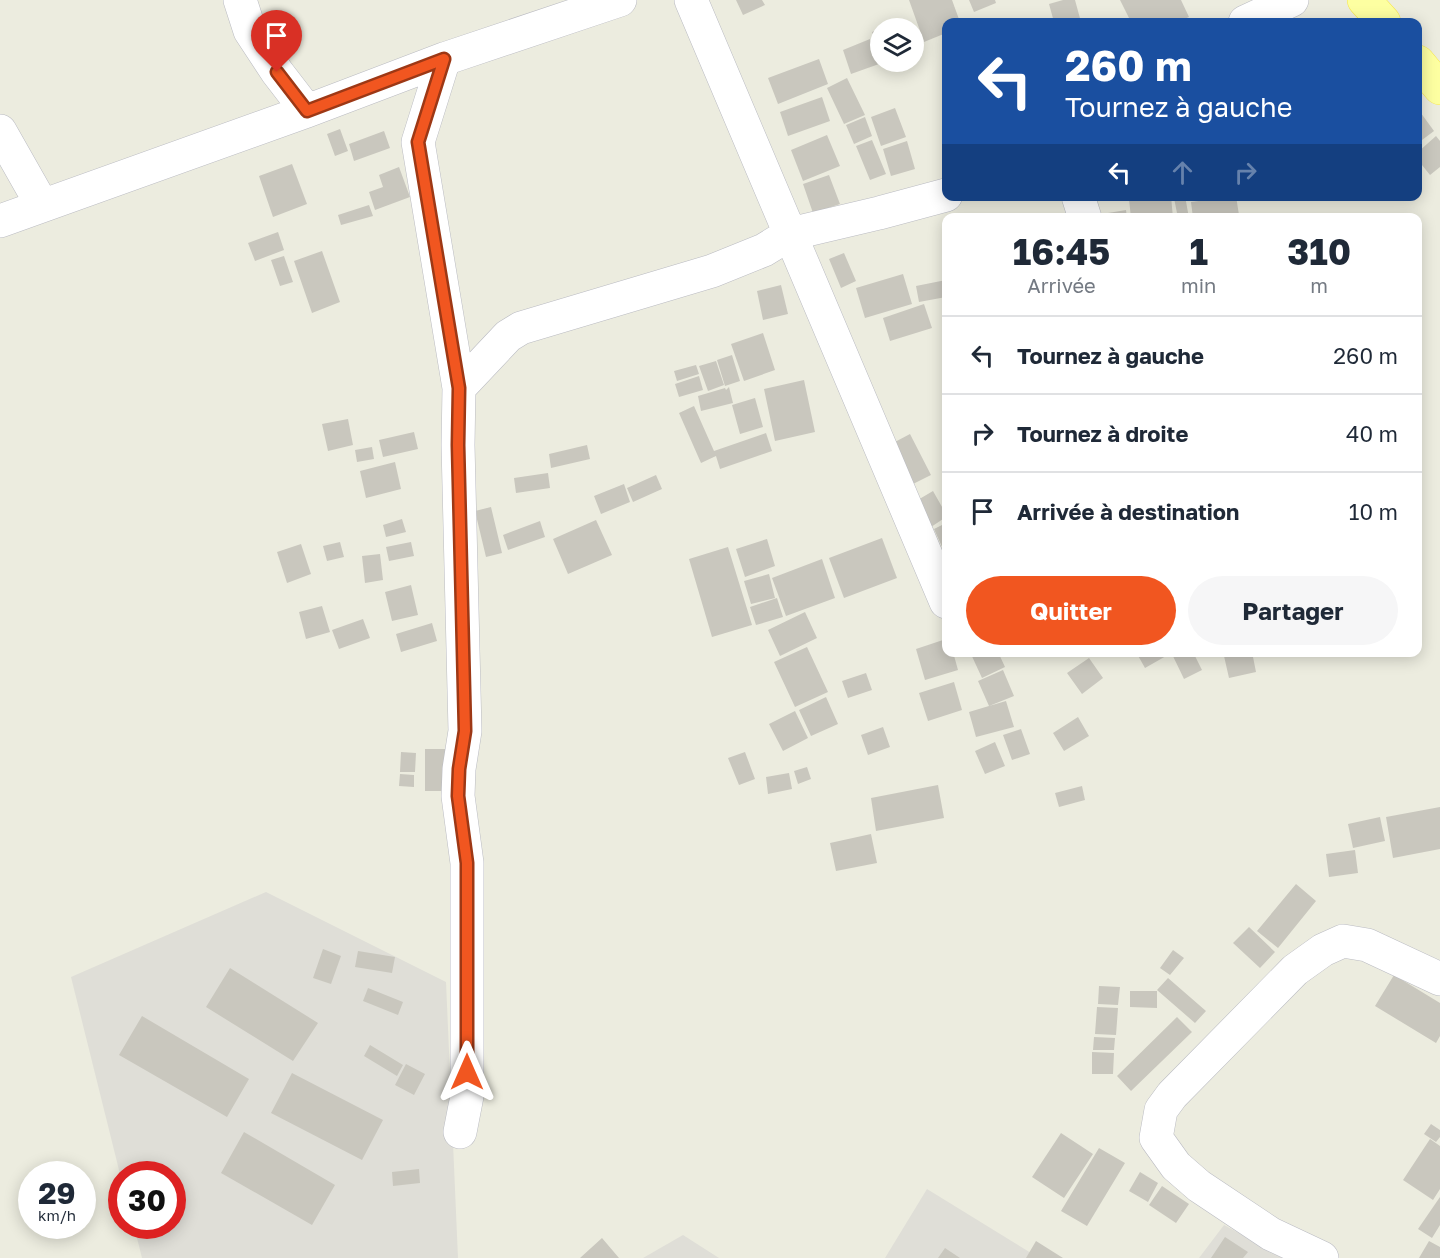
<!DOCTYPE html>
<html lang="fr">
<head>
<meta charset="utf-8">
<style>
	:root { --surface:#fff; --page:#f6f6f7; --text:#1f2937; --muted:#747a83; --line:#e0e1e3; --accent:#f15620 }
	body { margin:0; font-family:"Golos Text",sans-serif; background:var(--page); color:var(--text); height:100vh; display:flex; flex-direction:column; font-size:22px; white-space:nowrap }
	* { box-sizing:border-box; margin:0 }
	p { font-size:20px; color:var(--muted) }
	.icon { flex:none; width:33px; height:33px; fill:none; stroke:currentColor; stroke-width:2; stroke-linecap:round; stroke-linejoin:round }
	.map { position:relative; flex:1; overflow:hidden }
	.drawer { position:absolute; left:942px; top:213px; width:480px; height:444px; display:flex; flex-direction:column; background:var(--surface); border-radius:12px; box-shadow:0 3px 15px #0003 }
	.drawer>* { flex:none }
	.hud { position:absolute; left:942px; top:18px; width:480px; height:183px; border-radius:12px; box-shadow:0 3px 15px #0003; background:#1a4fa0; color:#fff; overflow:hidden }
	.fabs { position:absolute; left:870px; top:18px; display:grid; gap:12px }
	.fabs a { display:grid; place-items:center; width:54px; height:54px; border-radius:50%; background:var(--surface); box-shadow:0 3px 15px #0003; font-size:30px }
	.speed { position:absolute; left:18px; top:1161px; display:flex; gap:12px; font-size:30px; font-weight:700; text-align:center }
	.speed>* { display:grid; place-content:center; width:78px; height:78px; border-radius:50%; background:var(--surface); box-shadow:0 3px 15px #0003; line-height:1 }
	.speed small { font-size:15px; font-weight:400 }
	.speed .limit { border:9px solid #d22; background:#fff; color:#111 }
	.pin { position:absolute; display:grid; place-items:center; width:51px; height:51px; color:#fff; margin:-62px -26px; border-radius:50% 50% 50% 0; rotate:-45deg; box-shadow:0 0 6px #0007 }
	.pin .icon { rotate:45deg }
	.me { position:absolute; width:66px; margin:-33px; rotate:0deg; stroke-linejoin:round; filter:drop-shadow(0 0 4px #0008) }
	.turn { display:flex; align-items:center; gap:21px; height:126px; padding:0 24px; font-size:27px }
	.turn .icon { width:78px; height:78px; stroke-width:2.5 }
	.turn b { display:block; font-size:42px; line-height:51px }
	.lanes { display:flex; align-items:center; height:57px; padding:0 24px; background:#0003; justify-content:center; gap:30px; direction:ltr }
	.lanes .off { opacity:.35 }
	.eta { display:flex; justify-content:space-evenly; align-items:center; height:102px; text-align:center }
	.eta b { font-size:36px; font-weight:700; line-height:42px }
	.cta { display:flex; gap:12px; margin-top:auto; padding:12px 24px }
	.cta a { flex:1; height:69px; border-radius:36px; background:var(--accent); color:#fff; font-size:24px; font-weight:700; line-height:69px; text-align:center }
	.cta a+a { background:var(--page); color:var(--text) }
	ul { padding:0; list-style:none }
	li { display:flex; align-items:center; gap:18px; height:78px; padding:0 24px; border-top:2px solid var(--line) }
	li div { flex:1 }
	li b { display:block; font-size:22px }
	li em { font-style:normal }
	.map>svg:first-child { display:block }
	.industrial { fill:#dfded7 }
	.building { fill:#c9c7be }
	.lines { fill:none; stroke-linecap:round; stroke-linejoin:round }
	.minor-casing { stroke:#babbc2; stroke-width:34 }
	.major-casing { stroke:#f7e64c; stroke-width:34 }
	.minor { stroke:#fff; stroke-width:33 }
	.major { stroke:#fdffa1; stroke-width:33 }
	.route-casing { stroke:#9d3815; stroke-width:15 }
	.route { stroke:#f15620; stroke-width:10 }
</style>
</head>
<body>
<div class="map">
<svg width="1440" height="1258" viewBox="0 0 1440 1258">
	<rect width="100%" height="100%" fill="#ececdf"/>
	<path class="industrial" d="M266,892L446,982L458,1258H142L134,1226H172V1174H122L121,1178L71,977Z
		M927,1189L1039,1258H885Z
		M1224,1225L1285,1258H1199Z
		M683,1235L719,1258H643Z"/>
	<path class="building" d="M736,0H762L765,5L743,15Z
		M909,0H952L960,22H946V33L924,42Z
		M969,0H995L996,3L974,12Z
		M1063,0H1075L1081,22H1054L1049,4Z
		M1120,0H1181L1189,17L1177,22H1131Z
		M908,20L910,28H883Z
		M880,29V56L872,32Z
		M870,39L879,64L851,74L843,50Z
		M819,59L828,84L778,104L768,78Z
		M847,78L865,115L844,124L827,88Z
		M822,97L830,121L788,136L780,112Z
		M895,108L906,137L881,146L871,117Z
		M1418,109L1434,131L1418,143Z
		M865,117L872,136L854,144L846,125Z
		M340,129L348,151L335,156L327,134Z
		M384,131L390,148L354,161L349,144Z
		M827,135L840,166L803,181L791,150Z
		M1436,136L1440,141V167L1430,175L1418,160V152Z
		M872,140L886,174L870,180L856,146Z
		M907,141L915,169L891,176L883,149Z
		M292,164L307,204L273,217L259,176Z
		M399,167L410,197L375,210L369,192L383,187L379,175Z
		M829,175L840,204L813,213L803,184Z
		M1152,196H1171L1173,218H1131L1129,199Z
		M1185,196L1189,218H1178L1174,198Z
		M1236,196L1239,215L1220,218H1193L1191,202Z
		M369,205L373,216L341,225L338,215Z
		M1126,210L1127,218H1103L1102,214Z
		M278,232L284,250L255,261L248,243Z
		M322,251L340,302L312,313L294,261Z
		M844,253L856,281L841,288L829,259Z
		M284,256L293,282L280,286L271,260Z
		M903,274L912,304L865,318L856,288Z
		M946,280V297L919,302L916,286Z
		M781,285L788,314L763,320L757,291Z
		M924,304L932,328L890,341L883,318Z
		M763,333L775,370L744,381L731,344Z
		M732,355L740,381L725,386L717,360Z
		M716,361L724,385L708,391L699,366Z
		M696,365L699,374L677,381L674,371Z
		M699,376L703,390L679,397L675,384Z
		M804,380L815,432L775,441L764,389Z
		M729,387L733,403L701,411L698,396L725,388L726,390Z
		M755,398L763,427L740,434L732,405Z
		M694,406L714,451L766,433L772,451L720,469L716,456L701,463L679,413Z
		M348,419L353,445L328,451L322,424Z
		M414,432L418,449L383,457L379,440Z
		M910,434L931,475L913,484L893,443Z
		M587,445L590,459L551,468L549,454Z
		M372,447L374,459L357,462L355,450Z
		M395,462L401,489L366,498L360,471Z
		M548,473L550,488L516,493L514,478Z
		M656,475L662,489L633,502L627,488Z
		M624,484L630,502L601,514L594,496Z
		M933,491L946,514V517L931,527L916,501Z
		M491,507L502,553L486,557L475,511Z
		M402,519L406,532L386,537L383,525Z
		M596,520L612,555L568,574L553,539Z
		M540,521L545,537L508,550L503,535Z
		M946,523V547L943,549L934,529Z
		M882,538L897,578L844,598L829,558Z
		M767,539L775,566L745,577L736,549Z
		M340,542L344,557L327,561L323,546Z
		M411,542L414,556L389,561L386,547Z
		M301,544L311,574L287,583L277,552Z
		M728,547L752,625L712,637L689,559Z
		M380,554L383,580L365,583L362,556Z
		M822,559L835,598L786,616L772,578Z
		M769,574L775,598L751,604L744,581Z
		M411,585L418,615L392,621L385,592Z
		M777,598L783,617L756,625L750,607Z
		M322,606L330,632L306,639L299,612Z
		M805,612L817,638L780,656L768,630Z
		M363,619L370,638L339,649L332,630Z
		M432,623L437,641L401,652L396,634Z
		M946,639V652H953L958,670L925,680L916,649Z
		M807,647L828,692L795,707L774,662Z
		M970,652H998L1005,667L982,678Z
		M1136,652H1163L1166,656L1145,668Z
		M1171,652H1193L1202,670L1184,679Z
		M1241,652H1252L1256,672L1229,678L1224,656Z
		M1089,658L1103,678L1082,694L1067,673Z
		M1003,670L1014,696L989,706L1006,701L1014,727L976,737L969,712L989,706L978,681Z
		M866,673L872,690L848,698L842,681Z
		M954,682L962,710L928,721L919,693Z
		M826,697L838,724L811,736L799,710Z
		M795,711L808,738L783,751L769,724Z
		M1078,717L1089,736L1064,751L1053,733Z
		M883,727L890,747L868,755L861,735Z
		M1021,729L1030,754L1012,760L1003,735Z
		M995,742L1005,766L985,774L975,751Z
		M425,749H447V791H425Z
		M401,752L416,753L415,772H400Z
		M745,752L755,779L739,785L728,758Z
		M807,767L811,779L798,784L794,771Z
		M789,773L792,789L768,794L766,777Z
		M400,774L414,775V787L399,786Z
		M938,785L944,818L876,831L871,798Z
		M1082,786L1085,800L1059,807L1055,793Z
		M1440,807V849L1393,858L1386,817Z
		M1380,817L1385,841L1353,848L1348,824Z
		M871,834L877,863L836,871L830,843Z
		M1355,850L1358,873L1329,877L1326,854Z
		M1296,884L1316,901L1278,948L1257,931Z
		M1249,927L1275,952L1260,968L1233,943Z
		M323,949L341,956L331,984L313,978Z
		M1173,950L1184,958L1170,975L1160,968Z
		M358,951L395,957L392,973L355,967Z
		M230,968L318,1023L293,1061L206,1007Z
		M1394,975L1440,1003V1036L1436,1043L1375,1006Z
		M1168,978L1206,1011L1195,1023L1157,990Z
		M1099,986L1120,987L1118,1005L1098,1004Z
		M368,988L403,1002L398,1015L363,1001Z
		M1130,991H1157V1008L1130,1007Z
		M1097,1007L1118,1008L1116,1035L1095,1034Z
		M142,1016L249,1079L227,1117L119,1055Z
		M1177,1017L1192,1032L1131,1091L1117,1076Z
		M1094,1037L1115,1038L1114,1050H1093Z
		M370,1045L403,1065L397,1076L364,1056Z
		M1092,1052L1114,1053L1113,1074H1092Z
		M406,1064L425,1074L414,1095L395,1085Z
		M292,1073L383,1120L362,1160L271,1113Z
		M1431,1124L1440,1130V1137L1436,1142L1424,1134Z
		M244,1132L335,1185L312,1225L221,1173Z
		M1061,1133L1093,1154L1064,1198L1032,1177Z
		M1430,1139L1440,1146V1189L1433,1200L1403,1180Z
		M1099,1148L1125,1163L1087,1226L1061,1211Z
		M419,1169L420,1183L393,1186L392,1172Z
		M1140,1172L1158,1183L1148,1202L1129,1191Z
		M1162,1186L1189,1204L1176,1223L1149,1205Z
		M1440,1197V1225L1432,1238L1418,1229Z
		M1225,1237L1248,1252L1243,1258H1211Z
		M602,1238L619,1258H580Z
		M1036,1241L1063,1258H1026Z
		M1429,1241L1440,1247V1258H1419Z
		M945,1248L960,1258H938Z"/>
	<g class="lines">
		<g class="minor-casing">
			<path id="minor" d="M240,0L250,31L277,72L307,111
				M691,0L946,602
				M1245,22L1292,0
				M444,59L418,142L459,388L458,445L465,731L459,769L458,796L467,863V1096L460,1132
				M0,131L42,205
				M1078,196L1085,218
				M0,221L307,111L444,59L620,0
				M459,388L508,336L521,328L712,271L764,250L790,234L879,213L946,195
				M1322,1258L1271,1234L1199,1186L1176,1166L1156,1138L1161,1110L1172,1095L1295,970L1323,950L1343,941L1367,945L1440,979"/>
		</g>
		<g class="major-casing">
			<path id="major" d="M1364,0L1384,22
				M1418,62L1440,88"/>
		</g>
		<use href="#minor" class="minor"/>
		<use href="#major" class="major"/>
	</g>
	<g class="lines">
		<g class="route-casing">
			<path id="route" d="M277,72L307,111L444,59L418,142L459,388L458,445L465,731L459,769L458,796L467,863V1072"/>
		</g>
		<use href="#route" class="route"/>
	</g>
</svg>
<div class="fabs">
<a><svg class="icon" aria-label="layers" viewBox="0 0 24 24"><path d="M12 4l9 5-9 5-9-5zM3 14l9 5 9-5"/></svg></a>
</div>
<div class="speed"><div>29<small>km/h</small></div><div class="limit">30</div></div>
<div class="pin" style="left:277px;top:72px;background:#d93025"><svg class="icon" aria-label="arrive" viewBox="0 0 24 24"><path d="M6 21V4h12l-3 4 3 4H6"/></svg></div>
<svg class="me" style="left:467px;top:1072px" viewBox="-20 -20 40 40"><path d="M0-17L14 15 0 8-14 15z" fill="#f15620" stroke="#fff" stroke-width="4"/></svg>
<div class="hud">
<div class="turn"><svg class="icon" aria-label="left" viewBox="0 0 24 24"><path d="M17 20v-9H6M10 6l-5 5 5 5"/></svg><div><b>260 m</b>Tournez à gauche</div></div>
<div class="lanes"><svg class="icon" aria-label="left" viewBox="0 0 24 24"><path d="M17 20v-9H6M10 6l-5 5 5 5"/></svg><svg class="icon off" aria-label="ahead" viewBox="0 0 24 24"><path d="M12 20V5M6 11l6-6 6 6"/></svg><svg class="icon off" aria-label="right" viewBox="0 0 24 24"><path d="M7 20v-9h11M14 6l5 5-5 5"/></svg></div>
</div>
<section class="drawer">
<div class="eta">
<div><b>16:45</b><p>Arrivée</p></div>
<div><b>1</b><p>min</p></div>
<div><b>310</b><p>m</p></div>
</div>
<ul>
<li><svg class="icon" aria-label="left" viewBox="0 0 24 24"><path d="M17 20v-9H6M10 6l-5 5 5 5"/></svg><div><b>Tournez à gauche</b></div><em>260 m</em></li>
<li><svg class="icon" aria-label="right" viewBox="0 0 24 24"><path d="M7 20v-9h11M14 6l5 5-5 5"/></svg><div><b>Tournez à droite</b></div><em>40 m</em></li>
<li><svg class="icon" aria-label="arrive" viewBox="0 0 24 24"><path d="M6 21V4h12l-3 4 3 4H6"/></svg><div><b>Arrivée à destination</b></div><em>10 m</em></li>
</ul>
<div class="cta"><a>Quitter</a><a>Partager</a></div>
</section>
</div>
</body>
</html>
